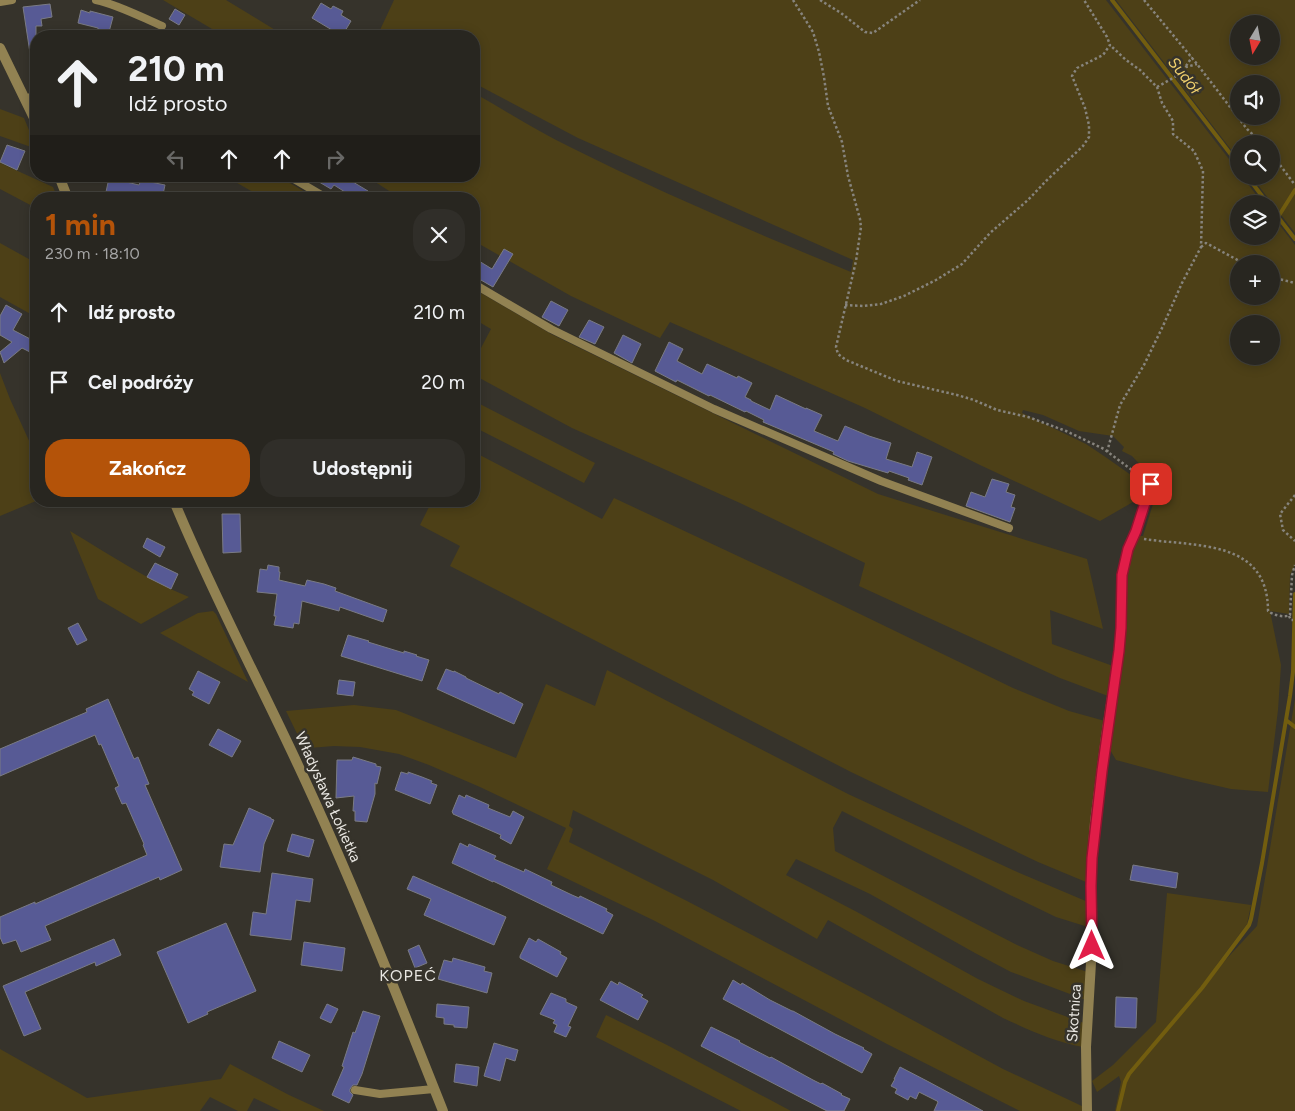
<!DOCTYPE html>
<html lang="pl">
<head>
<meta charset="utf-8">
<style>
	:root { --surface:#282620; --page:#302e29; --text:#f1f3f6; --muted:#a5a5a5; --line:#44433e; --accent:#b45309 }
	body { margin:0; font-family:Figtree,sans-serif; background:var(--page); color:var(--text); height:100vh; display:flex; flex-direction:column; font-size:19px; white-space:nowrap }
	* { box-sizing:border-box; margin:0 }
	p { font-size:16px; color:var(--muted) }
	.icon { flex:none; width:28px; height:28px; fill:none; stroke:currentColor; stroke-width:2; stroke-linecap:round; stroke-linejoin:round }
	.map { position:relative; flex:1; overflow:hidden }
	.drawer { position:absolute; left:30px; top:192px; width:450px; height:315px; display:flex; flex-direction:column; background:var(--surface); border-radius:20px; box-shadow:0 2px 12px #0003,0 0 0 1px var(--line) }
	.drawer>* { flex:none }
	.banner { position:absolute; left:30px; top:30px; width:450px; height:152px; border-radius:20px; box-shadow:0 2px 12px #0003,0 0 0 1px var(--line); background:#282620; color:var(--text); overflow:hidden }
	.needle { width:32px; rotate:190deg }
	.tools { position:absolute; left:1230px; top:15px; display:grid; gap:10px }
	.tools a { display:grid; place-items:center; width:50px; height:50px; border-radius:50%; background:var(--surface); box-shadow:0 2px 12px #0003,0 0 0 1px var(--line); font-size:25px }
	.pin { position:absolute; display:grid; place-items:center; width:42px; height:42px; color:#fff; margin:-21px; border-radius:10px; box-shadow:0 2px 8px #0006 }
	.me { position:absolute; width:55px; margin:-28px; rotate:0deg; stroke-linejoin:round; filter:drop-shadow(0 0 4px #0008) }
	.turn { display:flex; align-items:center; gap:18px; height:105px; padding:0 15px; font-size:22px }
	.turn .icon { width:65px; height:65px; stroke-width:2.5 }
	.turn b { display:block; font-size:35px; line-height:42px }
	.lanes { display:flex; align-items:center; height:48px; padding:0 15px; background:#0003; justify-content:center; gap:25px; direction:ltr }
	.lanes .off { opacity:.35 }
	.round { display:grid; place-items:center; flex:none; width:52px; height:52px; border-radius:20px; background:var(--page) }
	.overview { display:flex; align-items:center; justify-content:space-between; height:85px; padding:0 15px }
	h1 { font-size:30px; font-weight:700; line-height:38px; color:var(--accent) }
	.primary-button { display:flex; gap:10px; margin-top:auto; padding:10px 15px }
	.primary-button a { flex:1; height:58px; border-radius:20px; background:var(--accent); color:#fff; font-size:20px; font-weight:700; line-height:58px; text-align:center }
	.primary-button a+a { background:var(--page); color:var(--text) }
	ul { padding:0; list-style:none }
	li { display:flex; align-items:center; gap:15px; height:70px; padding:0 15px }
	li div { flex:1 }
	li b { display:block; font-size:19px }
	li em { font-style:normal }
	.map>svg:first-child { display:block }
	.green { fill:#4d4017; fill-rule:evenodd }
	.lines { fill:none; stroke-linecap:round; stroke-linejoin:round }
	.stream { stroke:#725d0f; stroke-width:4 }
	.building { fill:#575a95; stroke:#7a7b84 }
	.path { stroke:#87847d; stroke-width:2.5; stroke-dasharray:2.5 2.5; stroke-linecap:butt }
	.service { stroke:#928252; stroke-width:8 }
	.minor { stroke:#928252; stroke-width:10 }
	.tertiary { stroke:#928252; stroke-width:10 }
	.route-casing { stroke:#92132f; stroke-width:12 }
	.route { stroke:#e11d48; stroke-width:9 }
	.labels { text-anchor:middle; stroke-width:5; stroke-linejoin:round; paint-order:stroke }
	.street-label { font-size:15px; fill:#e9e7e2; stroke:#36332b }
	.water-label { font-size:16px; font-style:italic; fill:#eece6c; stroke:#36332b }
	.neighbourhood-label { font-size:16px; letter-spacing:1px; fill:#e9e7e2; stroke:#36332b }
</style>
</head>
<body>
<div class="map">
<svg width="1295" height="1111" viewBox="0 0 1295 1111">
	<rect width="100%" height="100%" fill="#36332b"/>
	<path class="green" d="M163,0H226L285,36H224Z
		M394,0H1106L1239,172V176H1242L1263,204H1239V236H1271V214L1295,245V565L1290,575L1289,614L1270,611L1281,665L1278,710L1268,792L1231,789L1183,778L1116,760L1109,748L1121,673L1126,604L1128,568L1132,552L1140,536H1143L1159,485L1132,456L1122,451L1124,447L1113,436L1079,431L1043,415L1023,410L1022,413L1086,444L1104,456L1131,475L1140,489V498L1100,521L980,465L865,408L670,322L660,338L571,296L474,241V199H401L397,196L366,176H474V93C506,111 537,131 570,147C662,193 756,233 851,272L853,260L578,138L474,83V36H391L380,30ZM1239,264H1271V296H1239ZM1239,324H1271V356H1239Z
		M1116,0H1295V233L1251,176H1271V144H1239V160ZM1239,24H1271V56H1239ZM1239,84H1271V116H1239Z
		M0,109L24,118L36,147H31L0,136Z
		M0,163L53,187L58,199H36V208L0,189Z
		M225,176H278L317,199H265Z
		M0,243L36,263V317L0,297Z
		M474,289L551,334L878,494L1087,559L1103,629L1050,610L1052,644L1113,666L1108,696L1060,678L859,586L865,563L740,503L572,428L474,375V345L481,348L491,329L474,319Z
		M0,373L10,399L36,456V501L0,516Z
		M474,401L595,463L584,483L474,427Z
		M474,452L602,519L614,498L800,585L1013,688L1069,711L1105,721L1087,856L1086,882L1038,862L851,772L450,566L460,546L420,525L432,501H474Z
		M70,531C109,554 147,580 189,597L141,624L98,599Z
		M213,611L216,614L248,682L160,633L198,613Z
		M607,670L848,794L1015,871L1088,902V927L1056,917L1010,895L842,811L833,828L835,851L1017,945L1053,961L1088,972L1086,1000L1011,972L975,953L870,894L796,859L786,875L857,912L978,979L1024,1001L1084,1023L1083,1047C1055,1042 1029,1030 1003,1018L828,920L817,939L713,880L573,810L569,826L573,829L569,842L687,901L857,990L1003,1069L1084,1107L1083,1111H1020L887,1044L653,920L547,869L566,828L480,787L429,765L399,754L360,747L334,746L309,748L303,746L286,711L354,705L396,710L516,758L546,684L595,706Z
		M1295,699V1111H1115L1121,1082L1119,1076L1097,1092L1092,1081L1113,1065L1156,1022L1167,893L1251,905L1247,924L1216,966L1218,968L1257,926Z
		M606,1015L667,1045L791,1111H741L596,1037Z
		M0,1049L87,1098L221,1079L230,1064L289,1095L324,1111H281L254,1098L247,1111H238L210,1097L200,1111H0Z"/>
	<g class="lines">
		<path class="stream" d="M1112,0L1239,165
			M1247,176L1268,204
			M1271,208L1295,239
			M1278,217L1295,190
			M1286,720L1295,727
			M1118,1111L1125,1082L1129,1074L1202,988L1249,925L1251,919L1262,863L1290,696L1293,672L1295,594"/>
	</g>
	<path class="building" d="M321,3L331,9L333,6L343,11L341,15L351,21L342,36L312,18Z
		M50,4L52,17L41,19L42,26H36V53H30L23,7Z
		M175,9L185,15L179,25L169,19Z
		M81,10L90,13V11L113,17L109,32L98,29V28L78,23Z
		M7,145L25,151L17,170L0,162Z
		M309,176H343L368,191L363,199H356L334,185L331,189Z
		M109,178L139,185L141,180L165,185L162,199H147L125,194L124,196L106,192Z
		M504,249L513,254L493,287L474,276V258L492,269Z
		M551,301L568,310L559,326L542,317Z
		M6,305L22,314L13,330L36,342V355L22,348L4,363L0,352L12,342L0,335V316Z
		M589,320L604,327L595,344L579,337Z
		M623,335L641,344L632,363L614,353Z
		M669,342L683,349L677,361L702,374L707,364L737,378L738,376L752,383L745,397L751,400V401L770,410L776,395L806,409V408L822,415L814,431L833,439L838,441L845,426L869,436L891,443L886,459L912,467L917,452L932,457L922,485L908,480L909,478L889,471L888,473L848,461L833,454L834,452L763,422L764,420L746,411L745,412L710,395L709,396L677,380L676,382L655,371Z
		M992,479L1009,484L1006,492L1015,495L1011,507L1015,508L1010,522L966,506L971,492L985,497Z
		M222,514H240L241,552L223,553Z
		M147,538L165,547L160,557L143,547Z
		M155,563L178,574L171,589L147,577Z
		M268,565L279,567V572H280L279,580L305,586L307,580L324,584L336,588L335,591L387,610L383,622L340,607L339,611L302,601L299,624L294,623L293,628L274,625L276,616H274L277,594L257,592L260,569L267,570Z
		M78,623L87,640L77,645L68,628Z
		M348,635L369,641L368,642L404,653V651L417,655L416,656L429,660L422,681L341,656Z
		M446,669L454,672V671L466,677V678L499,694L500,692L523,704L514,724L437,689Z
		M198,671L220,682L209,704L192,695L194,692L189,689Z
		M339,680L355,682L353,696L337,694Z
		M108,699L134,759L138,757L149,784L145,785L182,870L160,880L159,877L45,926L51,940L21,952L16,940L3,944L0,937V917L35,902V904L147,855L143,845L144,844L126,803L122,804L115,788L119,786L101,744L99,745L95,735L0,776V749L87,712L86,709Z
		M218,729L241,741L232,757L209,745Z
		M353,757L376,764V766L381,767L377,784L375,783V794L367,822L355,821V811H353L354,796L336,798L337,760H352Z
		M401,772L408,774V772L422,777L432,781L431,783L437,785L430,804L395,790Z
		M459,795L465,798L466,795L489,805L488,808L510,817L513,811L524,817L511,844L500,838L501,835L453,814V813L452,812Z
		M249,808L271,818V819L274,820L264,844L260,872L220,867L224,844L233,845Z
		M292,834L314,840L309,857L287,851Z
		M460,843L468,847L469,844L496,856L494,859L524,872L525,869L552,882L551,885L572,895L579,898L580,896L607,909L606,911L613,915L603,934L493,881V882L452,863Z
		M1133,865L1178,873L1176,888L1130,880Z
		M272,873L313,879L310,902L296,900L291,940L250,935L253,912L266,914Z
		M413,876L506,917L494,945L424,915L431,899L407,889Z
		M226,923L256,991L207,1012L208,1014L188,1023L157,952Z
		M529,938L536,942L538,939L561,952L560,954L567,958L557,977L520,958V956Z
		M114,939L121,955L96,966L95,962L25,992L41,1029L24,1036L3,986Z
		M304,942L345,948L342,971L301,965Z
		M419,945L427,963L415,968L408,950Z
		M453,958L485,967L484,971L492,973L487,993L438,979L444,960L452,962Z
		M733,980L741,985L742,983L770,1000L792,1011H793L835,1034L864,1048L863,1049L872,1054L862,1073L723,999Z
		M611,981L618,985L619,982L643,995L641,997L648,1001L638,1020L600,1000Z
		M551,993L566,999V1002L577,1007L568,1026L571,1027L566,1037L554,1032L557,1025L553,1023L555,1020L540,1014Z
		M1116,997L1137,998L1136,1028L1115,1027Z
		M327,1004L338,1009L331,1023L320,1018Z
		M437,1004L469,1007L467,1028L454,1027V1025L444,1024V1018L436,1017Z
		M363,1011L380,1016L362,1074L357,1085H353L350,1089V1092L353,1095L349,1103L332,1095L344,1067L342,1066L353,1032L355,1033Z
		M711,1027L740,1041L739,1042L770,1058L771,1057L813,1080L821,1084L822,1083L842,1094L841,1095L850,1099L844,1111H827L701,1046Z
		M279,1041L310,1055L302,1072L272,1058Z
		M494,1043L518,1050L515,1061L506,1058L500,1081L484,1076Z
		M456,1064L479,1067L477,1086L454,1082Z
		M900,1067L927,1081L983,1111H934L938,1102L937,1101L919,1092L916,1099L910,1096L908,1100L895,1093L897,1089L891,1086L895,1079H894Z"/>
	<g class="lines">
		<path class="path" d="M793,0L813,32L819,52L824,77L828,106L842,142L848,176L860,219L861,227L856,261L836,347L838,354L846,360L897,381L957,395L974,400L997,410L1028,417L1066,431L1104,449L1144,479
			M820,0L841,13L865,32L873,33L920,0
			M1144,0L1197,64L1247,129L1263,144
			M1186,66L1192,57
			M1157,87L1180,74L1186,67L1197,64
			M1271,153L1295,185
			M1201,247L1206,243L1245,264
			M1271,277L1295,283
			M845,305L863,306L881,304L904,296L936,280L962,264L990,233L1028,200L1046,181L1083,146L1089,137V125L1085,108L1072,76L1077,68L1103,55L1110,45L1107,37L1084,0
			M1107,452L1120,405L1144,365L1163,326L1182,283L1201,247L1203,171L1194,151L1173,134V121L1162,103L1157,87L1140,70L1126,60L1110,45
			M1295,495L1280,514L1283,530L1295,541
			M1144,539C1196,547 1268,539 1268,611C1273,615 1284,618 1290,615L1292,575L1295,565
			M1289,616L1291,620H1293"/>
		<path class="service" d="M96,0C119,5 141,17 162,26
			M0,2L12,0
			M25,99L36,95
			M289,176L328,199
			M474,284L551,329L714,409L881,481L1009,528
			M1136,531L1151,484
			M355,1090L380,1094L434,1089"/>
		<path class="minor" d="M1087,1111L1086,1047L1092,946V858L1095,822L1106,737L1119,651L1121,628L1122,575L1128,549L1136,531"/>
		<path class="tertiary" d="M0,48L36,122
			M59,176L68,199
			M174,501C211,591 257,677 298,765C351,878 397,995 443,1111"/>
	</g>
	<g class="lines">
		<g class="route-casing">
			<path id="route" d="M1092,946L1091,886L1092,858L1102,771L1119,651L1121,628L1122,575L1128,549L1136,531L1151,484"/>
		</g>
		<use href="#route" class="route"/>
	</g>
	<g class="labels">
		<g class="street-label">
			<text transform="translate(328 797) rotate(66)" y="5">Władysława Łokietka</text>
			<text transform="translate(1074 1013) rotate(-86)" y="5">Skotnica</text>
		</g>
		<g class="water-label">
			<text transform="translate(1185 75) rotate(52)" y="6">Sudół</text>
		</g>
		<g class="neighbourhood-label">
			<text x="408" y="981">KOPEĆ</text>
		</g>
	</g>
</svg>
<div class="tools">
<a><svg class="needle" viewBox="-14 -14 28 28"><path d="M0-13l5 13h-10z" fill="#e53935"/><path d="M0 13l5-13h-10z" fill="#a5a5a5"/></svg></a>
<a><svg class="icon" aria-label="sound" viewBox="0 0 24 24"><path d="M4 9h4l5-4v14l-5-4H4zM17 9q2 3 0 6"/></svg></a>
<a><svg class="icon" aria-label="search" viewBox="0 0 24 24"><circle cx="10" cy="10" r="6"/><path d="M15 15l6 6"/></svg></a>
<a><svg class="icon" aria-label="layers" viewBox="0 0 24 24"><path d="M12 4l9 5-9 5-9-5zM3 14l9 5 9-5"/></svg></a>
<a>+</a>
<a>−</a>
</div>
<div class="pin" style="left:1151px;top:484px;background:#d93025"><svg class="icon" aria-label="arrive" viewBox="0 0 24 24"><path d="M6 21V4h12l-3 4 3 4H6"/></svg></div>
<svg class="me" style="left:1092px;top:946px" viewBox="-20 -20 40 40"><path d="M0-17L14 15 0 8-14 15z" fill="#e11d48" stroke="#fff" stroke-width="4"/></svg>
<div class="banner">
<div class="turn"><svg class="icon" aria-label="ahead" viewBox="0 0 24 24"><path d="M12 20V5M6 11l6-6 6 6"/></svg><div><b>210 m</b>Idź prosto</div></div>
<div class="lanes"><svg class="icon off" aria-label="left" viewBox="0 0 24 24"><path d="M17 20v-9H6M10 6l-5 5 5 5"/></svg><svg class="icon" aria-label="ahead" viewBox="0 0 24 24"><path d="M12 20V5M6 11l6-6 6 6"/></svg><svg class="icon" aria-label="ahead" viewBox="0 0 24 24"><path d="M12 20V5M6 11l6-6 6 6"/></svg><svg class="icon off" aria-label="right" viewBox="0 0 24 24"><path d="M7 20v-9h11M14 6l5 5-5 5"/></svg></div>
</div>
<section class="drawer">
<div class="overview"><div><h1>1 min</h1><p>230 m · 18:10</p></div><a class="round"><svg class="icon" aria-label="close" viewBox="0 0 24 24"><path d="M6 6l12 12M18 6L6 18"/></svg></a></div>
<ul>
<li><svg class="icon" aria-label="ahead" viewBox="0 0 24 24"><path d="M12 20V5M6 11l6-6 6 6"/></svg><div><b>Idź prosto</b></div><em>210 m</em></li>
<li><svg class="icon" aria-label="arrive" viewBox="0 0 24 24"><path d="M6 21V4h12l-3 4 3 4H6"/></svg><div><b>Cel podróży</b></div><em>20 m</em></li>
</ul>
<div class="primary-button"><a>Zakończ</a><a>Udostępnij</a></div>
</section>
</div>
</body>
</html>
